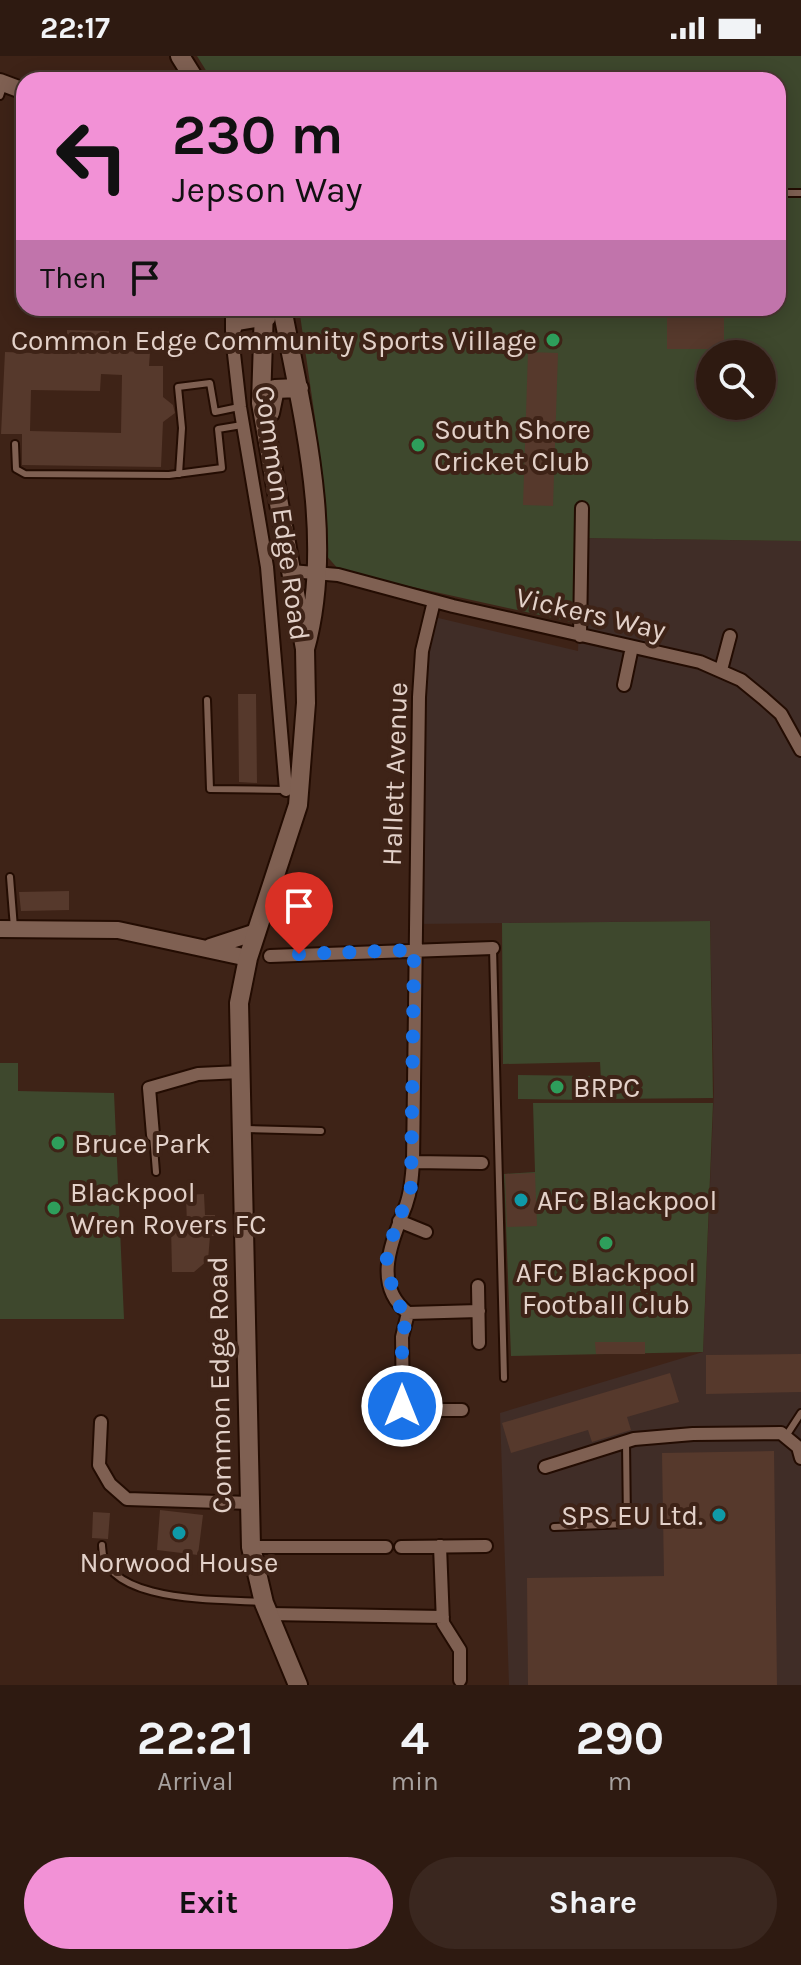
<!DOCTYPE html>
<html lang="en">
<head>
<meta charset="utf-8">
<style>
	:root { --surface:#2e1a11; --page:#3a271f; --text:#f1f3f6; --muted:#a7a19f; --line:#493831; --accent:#f291d6 }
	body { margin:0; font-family:Karla,sans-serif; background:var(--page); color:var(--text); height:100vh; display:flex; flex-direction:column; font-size:30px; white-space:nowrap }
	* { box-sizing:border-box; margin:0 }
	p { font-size:26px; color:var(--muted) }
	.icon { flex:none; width:44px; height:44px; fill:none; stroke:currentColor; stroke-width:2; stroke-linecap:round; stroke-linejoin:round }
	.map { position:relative; height:1629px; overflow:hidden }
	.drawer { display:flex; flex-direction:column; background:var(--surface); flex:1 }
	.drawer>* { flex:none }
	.top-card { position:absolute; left:16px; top:16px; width:770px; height:244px; border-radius:24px; box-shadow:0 4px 20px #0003,0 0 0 2px var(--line); background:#f291d6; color:#111; overflow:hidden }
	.fabs { position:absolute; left:696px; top:284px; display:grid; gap:16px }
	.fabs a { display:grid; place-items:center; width:80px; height:80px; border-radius:50%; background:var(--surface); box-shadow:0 4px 20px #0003,0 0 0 2px var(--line); font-size:40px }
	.pin { position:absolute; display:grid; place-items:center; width:68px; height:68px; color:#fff; margin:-82px -34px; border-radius:50% 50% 50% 0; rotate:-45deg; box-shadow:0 0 8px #0007 }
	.pin .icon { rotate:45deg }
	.me { position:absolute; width:88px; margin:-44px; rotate:0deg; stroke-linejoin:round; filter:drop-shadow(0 0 6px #0008) }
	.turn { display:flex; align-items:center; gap:28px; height:168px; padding:0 24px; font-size:36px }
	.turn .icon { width:104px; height:104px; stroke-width:2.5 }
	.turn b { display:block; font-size:56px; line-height:68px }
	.then { display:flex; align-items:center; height:76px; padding:0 24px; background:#0003; gap:16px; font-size:30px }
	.eta { display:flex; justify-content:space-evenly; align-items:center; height:136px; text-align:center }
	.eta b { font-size:48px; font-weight:700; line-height:56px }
	.primary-button { display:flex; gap:16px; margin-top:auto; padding:16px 24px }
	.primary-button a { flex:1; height:92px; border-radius:48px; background:var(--accent); color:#111; font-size:32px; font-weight:700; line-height:92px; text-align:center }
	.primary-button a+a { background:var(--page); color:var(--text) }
	.status { display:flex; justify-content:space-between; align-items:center; height:56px; padding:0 40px; background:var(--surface); direction:ltr }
	.status svg { height:22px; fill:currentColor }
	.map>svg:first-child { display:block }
	.industrial { fill:#402d27 }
	.green { fill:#3e482d; fill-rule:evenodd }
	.building { fill:#56392c; fill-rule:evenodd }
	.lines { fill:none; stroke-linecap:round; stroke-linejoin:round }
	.service-casing { stroke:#230c02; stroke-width:10 }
	.minor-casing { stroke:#230c02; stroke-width:16 }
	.tertiary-casing { stroke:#230c02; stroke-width:20 }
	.secondary-casing { stroke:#230c02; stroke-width:22 }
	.service { stroke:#7f6052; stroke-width:6 }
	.minor { stroke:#7f6052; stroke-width:12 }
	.tertiary { stroke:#7f6052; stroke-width:16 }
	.secondary { stroke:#7f6052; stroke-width:18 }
	.route { stroke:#1a73e8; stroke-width:14; stroke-dasharray:0 25.2 }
	.leisure-dot { fill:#2e9e5b; stroke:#3e2317; stroke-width:3 }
	.culture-dot { fill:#0f9aa8; stroke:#3e2317; stroke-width:3 }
	.labels { text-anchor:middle; stroke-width:8; stroke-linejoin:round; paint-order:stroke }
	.poi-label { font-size:28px; fill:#e3d1c9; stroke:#3e2317; text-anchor:start }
	.street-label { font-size:28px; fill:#e3d1c9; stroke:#3e2317 }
</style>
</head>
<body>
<div class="status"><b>22:17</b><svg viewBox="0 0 49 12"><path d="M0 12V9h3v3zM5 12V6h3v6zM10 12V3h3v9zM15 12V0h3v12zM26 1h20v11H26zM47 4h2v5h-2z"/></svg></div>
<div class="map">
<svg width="801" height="1629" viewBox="0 0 801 1629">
	<rect width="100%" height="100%" fill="#3e2317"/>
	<path class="industrial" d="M582,482L801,485V1629H509L500,1357L703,1296L714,1035L710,865L414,868L419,641L430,560L578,595Z"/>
	<path class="green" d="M197,0H801V485L583,482L580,568L340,515L324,497L316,369L299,252H778V24H212ZM710,298H762V350H710Z
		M710,865L713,1042L602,1043L600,1006L503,1008L502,867Z
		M0,1007H18V1035L114,1037L124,1263H0Z
		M518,1019L596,1020V1044L518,1043Z
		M533,1047H713L703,1296L511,1300L504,1118L535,1116Z"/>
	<path class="building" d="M667,252H724V293H667Z
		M67,274L109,275L108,295L150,296L149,310H163V341L173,349L175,357L163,366L161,411L22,409V378H1L5,296L67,298ZM101,318L122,319L121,377L30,375L31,334L100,335Z
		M528,296L558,297L553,450L523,449Z
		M238,638H256L257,727L239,726Z
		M69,835V854L21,855L19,836Z
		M535,1117L537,1170L507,1171L505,1118Z
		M204,1138L205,1159H215V1180H210L208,1204L194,1216H172L171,1170H187L186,1139Z
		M595,1286H645V1298H596Z
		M801,1298V1336L706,1338V1299Z
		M670,1317L679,1346L627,1361L631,1374L592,1386L588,1374L511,1397L502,1367Z
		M774,1395L777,1629H528L527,1522L664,1520L662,1397Z
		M160,1454L203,1459L198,1499L157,1494Z
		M93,1456L110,1457L108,1483L92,1482Z"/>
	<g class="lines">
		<g class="service-casing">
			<path id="service" d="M0,40L4,28
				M778,137H801
				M15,388L16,413L25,418L169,419L222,412L218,373L242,369
				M179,418L182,372L178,331L210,327L215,356L239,351
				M207,644L210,733L286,734
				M10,821L14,872
				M493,892L504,1322
				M245,1073L321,1075
				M153,1079L156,1116
				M786,1380L801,1357
				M554,1471L627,1468L626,1386
				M102,1489C101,1548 221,1543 261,1546"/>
		</g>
		<g class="minor-casing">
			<path id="minor" d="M269,263L237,268L232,280L240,351L267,511L286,734
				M232,275V252
				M291,515L338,519L453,550L700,606L741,624L763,642L781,658L801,694
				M434,545L422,595L419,641L413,1106C412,1121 411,1135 406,1149C393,1184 371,1228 408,1257L402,1281L403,1354H462
				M580,580L582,452
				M721,614L730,580
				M624,629L632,591
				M270,900L493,892
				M153,1079L149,1032L198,1018L240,1016
				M413,1106L482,1107
				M399,1165L426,1176
				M478,1230L479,1287
				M408,1257L479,1255
				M101,1366L99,1409L110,1428L127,1443L250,1447
				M545,1411L634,1383L693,1378L781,1377L798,1391L801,1402
				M440,1490L443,1567L460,1594V1624
				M251,1491H386
				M401,1491L486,1490
				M269,1558L443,1561"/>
		</g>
		<g class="tertiary-casing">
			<path id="tertiary" d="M0,26L24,35
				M0,873L118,874L248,902
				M210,891L256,876"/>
		</g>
		<g class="secondary-casing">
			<path id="secondary" d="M180,0L195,24
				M264,252L261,347L305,593L306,647L298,749L248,902L239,947L251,1491L264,1547L298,1629
				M282,252C303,361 335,483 305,593
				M270,357L275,333L299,332"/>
		</g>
		<use href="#service" class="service"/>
		<use href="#minor" class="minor"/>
		<use href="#tertiary" class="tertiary"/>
		<use href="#secondary" class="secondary"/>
	</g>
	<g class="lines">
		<path class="route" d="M299,898L414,894L411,1131L386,1198L393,1237L398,1249L408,1257L402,1281V1350"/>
	</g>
	<g class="leisure-dot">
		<circle cx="553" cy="284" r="8"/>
		<circle cx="418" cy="389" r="8"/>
		<circle cx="557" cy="1031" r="8"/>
		<circle cx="58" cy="1087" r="8"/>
		<circle cx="54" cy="1152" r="8"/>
		<circle cx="606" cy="1187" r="8"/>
	</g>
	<g class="culture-dot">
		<circle cx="521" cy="1144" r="8"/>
		<circle cx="719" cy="1459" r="8"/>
		<circle cx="179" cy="1477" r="8"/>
	</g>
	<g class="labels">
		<g class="poi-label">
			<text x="537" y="294" text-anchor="end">Common Edge Community Sports Village</text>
			<text x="434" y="383">South Shore<tspan x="434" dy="32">Cricket Club</tspan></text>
			<text x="573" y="1041">BRPC</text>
			<text x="74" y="1097">Bruce Park</text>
			<text x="70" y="1146">Blackpool<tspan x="70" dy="32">Wren Rovers FC</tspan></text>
			<text x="537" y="1154">AFC Blackpool</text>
			<text x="606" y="1226" text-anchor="middle">AFC Blackpool<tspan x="606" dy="32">Football Club</tspan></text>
			<text x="703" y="1469" text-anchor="end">SPS EU Ltd.</text>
			<text x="179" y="1516" text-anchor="middle">Norwood House</text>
		</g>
		<g class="street-label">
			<text transform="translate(283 457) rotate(82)" y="10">Common Edge Road</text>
			<text transform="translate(591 557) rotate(13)" y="10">Vickers Way</text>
			<text transform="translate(394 718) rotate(-88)" y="10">Hallett Avenue</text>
			<text transform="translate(219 1329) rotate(-91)" y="10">Common Edge Road</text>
		</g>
	</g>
</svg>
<div class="fabs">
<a><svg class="icon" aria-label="search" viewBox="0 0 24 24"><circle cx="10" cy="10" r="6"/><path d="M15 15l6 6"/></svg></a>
</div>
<div class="pin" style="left:299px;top:898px;background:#d93025"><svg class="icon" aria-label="arrive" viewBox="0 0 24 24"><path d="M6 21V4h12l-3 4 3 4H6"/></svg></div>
<svg class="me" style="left:402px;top:1350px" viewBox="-20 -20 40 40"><circle r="17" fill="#1a73e8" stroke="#fff" stroke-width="3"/><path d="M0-11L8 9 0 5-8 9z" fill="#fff"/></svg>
<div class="top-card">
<div class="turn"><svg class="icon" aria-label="left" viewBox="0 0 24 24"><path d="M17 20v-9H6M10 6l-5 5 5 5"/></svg><div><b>230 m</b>Jepson Way</div></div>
<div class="then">Then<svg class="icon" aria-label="arrive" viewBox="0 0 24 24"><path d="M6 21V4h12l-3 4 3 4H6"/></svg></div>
</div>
</div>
<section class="drawer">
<div class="eta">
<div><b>22:21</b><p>Arrival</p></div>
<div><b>4</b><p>min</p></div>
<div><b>290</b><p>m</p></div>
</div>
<div class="primary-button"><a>Exit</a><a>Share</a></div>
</section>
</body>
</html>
